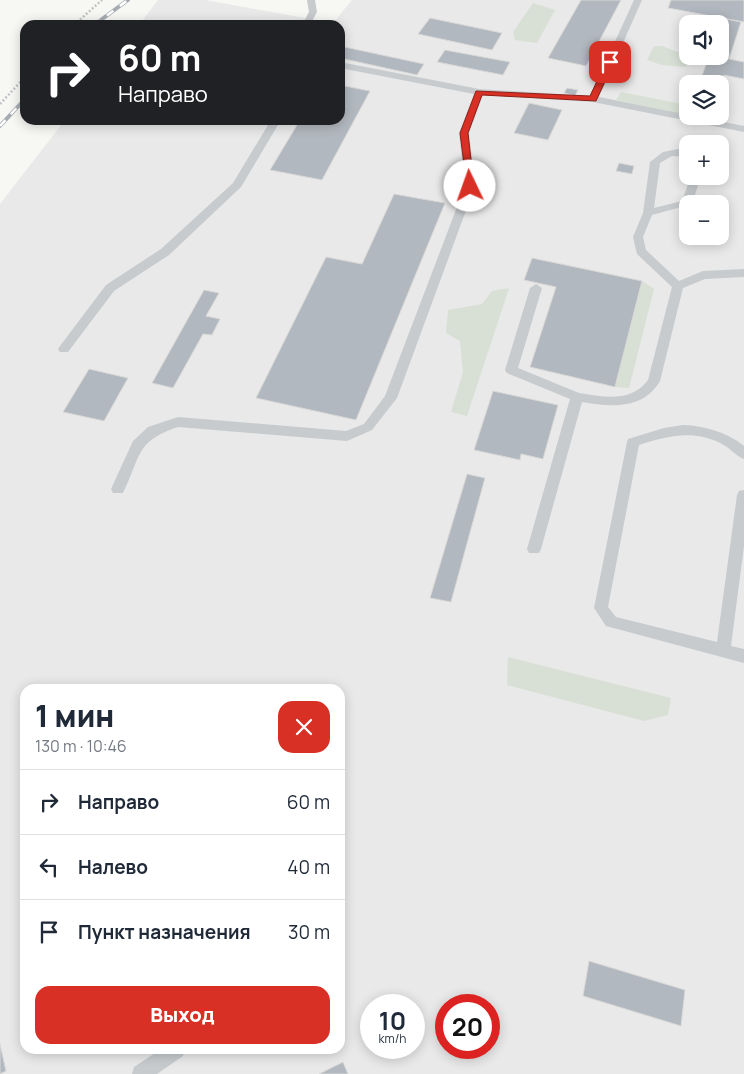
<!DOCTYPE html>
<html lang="ru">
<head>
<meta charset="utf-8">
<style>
	:root { --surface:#fff; --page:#f6f6f7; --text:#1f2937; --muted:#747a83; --line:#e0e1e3; --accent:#d93025 }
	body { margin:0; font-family:Manrope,sans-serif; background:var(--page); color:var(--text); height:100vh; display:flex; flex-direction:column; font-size:19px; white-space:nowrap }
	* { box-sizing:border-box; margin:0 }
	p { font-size:16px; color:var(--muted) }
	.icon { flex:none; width:28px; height:28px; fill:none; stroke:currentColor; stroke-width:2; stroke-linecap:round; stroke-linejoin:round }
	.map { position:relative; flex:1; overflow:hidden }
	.sheet { position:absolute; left:20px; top:684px; width:325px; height:370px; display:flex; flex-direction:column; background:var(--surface); border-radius:15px; box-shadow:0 2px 12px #0003 }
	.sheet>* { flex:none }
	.hud { position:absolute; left:20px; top:20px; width:325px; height:105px; border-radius:15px; box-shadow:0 2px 12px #0003; background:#202124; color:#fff; overflow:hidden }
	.tools { position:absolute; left:679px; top:15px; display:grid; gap:10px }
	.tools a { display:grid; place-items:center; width:50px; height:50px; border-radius:10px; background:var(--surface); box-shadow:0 2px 12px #0003; font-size:25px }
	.speed { position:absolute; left:360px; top:994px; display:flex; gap:10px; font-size:25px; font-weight:700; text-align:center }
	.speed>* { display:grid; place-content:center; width:65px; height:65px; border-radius:50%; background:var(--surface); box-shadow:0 2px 12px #0003; line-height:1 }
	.speed small { font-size:12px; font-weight:400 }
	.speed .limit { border:8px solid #d22; background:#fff; color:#111 }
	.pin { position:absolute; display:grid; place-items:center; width:42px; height:42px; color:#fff; margin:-21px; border-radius:10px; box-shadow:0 2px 8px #0006 }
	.me { position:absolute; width:55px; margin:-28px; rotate:357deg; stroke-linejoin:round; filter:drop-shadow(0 0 4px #0008) }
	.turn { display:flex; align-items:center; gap:18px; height:105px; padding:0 15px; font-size:22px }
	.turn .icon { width:65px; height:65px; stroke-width:2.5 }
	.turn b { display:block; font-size:35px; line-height:42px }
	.round { display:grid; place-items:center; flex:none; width:52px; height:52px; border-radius:15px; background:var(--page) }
	.head { display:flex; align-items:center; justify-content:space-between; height:85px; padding:0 15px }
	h1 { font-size:30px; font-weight:800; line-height:38px }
	.primary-button { display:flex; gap:10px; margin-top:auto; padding:10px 15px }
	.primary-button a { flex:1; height:58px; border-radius:15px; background:var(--accent); color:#fff; font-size:20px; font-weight:800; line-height:58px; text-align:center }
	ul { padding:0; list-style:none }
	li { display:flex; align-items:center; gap:15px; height:65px; padding:0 15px; border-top:1px solid var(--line) }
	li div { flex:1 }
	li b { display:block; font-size:19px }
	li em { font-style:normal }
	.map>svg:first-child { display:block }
	.built { fill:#e8e9e8; fill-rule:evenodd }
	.green { fill:#d8e0d5 }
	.building { fill:#b2b8bf; stroke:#d9d9d7 }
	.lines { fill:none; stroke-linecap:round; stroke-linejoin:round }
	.path { stroke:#c1c2c5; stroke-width:2.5; stroke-dasharray:2 2; stroke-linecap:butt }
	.service { fill:#c7cbce; fill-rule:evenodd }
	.rail-casing { stroke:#a7acb3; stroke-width:4 }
	.rail { stroke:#fff; stroke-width:2.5; stroke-dasharray:8; stroke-linecap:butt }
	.route { fill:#d93025; stroke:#8d1f18 }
</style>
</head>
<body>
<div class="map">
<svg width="744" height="1074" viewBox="0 0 744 1074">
	<rect width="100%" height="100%" fill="#f7f8f4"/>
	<path class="built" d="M158,0H205L333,23L352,0H744V1074H0V204L65,120H340V25H139ZM688,24H720V56H688ZM688,84H720V116H688ZM688,144H720V176H688ZM688,204H720V236H688ZM25,689H340V1049H25ZM371,1005H414V1048H371ZM446,1005H489V1048H446Z"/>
	<path class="green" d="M533,3L555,10L537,43L515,40L513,32Z
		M654,46H662L693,58L685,67L662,65L647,60Z
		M621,92L687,105V115L616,100Z
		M642,281L654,289L629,388L615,387Z
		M509,288L467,416L451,412L463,372L460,341L446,333L448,310L482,304L492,291Z
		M508,657L671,698L668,715L644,721L507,685Z"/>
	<path class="building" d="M581,0H621L586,66L548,58Z
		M671,0H744V22L668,8Z
		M430,18L502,33L492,50L418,34Z
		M722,18L741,22L729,59L744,62V79L724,75L720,88V84H699L709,56H720Z
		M340,46L424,64L417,75L340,58Z
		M445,50L510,62L503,75L437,62Z
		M340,85L370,91L322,180L270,170L300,120H340Z
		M567,88L578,90L575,96L564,93Z
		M529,103L562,110L548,140L514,133Z
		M619,163L634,166L632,174L616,171Z
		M394,194L445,203L356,420L256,398L326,257L362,264Z
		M532,258L642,281L615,387L530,367L556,287L524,280Z
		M204,290L219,293L206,316L220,319L212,335L203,334L173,388L152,383Z
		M89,369L128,378L104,421L63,412Z
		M493,391L558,405L543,459L521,454L520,460L474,450Z
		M467,474L485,478L451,602L430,598Z
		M589,961L685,990L681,1026L583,996Z
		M0,1044L6,1071L0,1074Z
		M343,1062L348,1074H319Z"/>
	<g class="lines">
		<path class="path" d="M74,25L102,0
			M0,104L25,77"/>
		<path class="service" d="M307,0H315L317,12L310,25H302L309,12Z
			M634,0H642L599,97L744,126V132L593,102L483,95L469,133L475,186L397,398L372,430L347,441L178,427C135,441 141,457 123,493H113L111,489L133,441L148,427L178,417L346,431L364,424L385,396L465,186L459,133L474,94L340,68V62L479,89L590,96Z
			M271,120H281L241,187L169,255L114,291L68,352H60L58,349L60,346L106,285L161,249L233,183Z
			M678,149L688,151V157L672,156L660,163L654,208L682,201L691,176H701L692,204L652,215L643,237L646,250L679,281L703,271L744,269V277L705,279L683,288L660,381C643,410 611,407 582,402L541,549L539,553H529L527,549L570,399L507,373L505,370L530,288L536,284L542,288L518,368L579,393C604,397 631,403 648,380L672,287L637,254L633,237L643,213L650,162L663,152Z
			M683,425C705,426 727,432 744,446V459C736,456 730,448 722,444C694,429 667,436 639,445L608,607L616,617L717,642L737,495L739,491L744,490V546L731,646L744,649V663L606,626L594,608L627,442L628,439L664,428Z
			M161,1049H185L183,1056L157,1074H132L134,1067Z"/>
		<g class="rail-casing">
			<path id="rail" d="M94,25L128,0
				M0,126L25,99"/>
		</g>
		<use href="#rail" class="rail"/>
	</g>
	<path class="route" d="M610,60L614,62L596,101L482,95L468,133L474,186L467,188L460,133L476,91L590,96L606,62Z"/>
</svg>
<div class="tools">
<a><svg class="icon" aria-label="sound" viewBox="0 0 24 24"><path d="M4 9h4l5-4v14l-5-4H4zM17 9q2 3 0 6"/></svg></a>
<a><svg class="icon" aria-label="layers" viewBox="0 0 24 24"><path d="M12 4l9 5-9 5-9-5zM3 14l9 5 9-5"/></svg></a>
<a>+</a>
<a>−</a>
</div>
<div class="speed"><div>10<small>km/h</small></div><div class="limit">20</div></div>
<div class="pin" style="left:610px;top:62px;background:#d93025"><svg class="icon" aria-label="arrive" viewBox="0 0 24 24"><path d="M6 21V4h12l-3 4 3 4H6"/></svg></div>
<svg class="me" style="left:470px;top:186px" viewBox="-20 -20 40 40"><circle r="19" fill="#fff"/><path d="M0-13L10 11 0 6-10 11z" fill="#d93025"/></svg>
<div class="hud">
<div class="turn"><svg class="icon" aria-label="right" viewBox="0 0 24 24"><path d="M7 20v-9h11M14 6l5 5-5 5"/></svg><div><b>60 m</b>Направо</div></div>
</div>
<section class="sheet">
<div class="head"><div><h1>1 мин</h1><p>130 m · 10:46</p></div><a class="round" style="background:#d93025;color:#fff"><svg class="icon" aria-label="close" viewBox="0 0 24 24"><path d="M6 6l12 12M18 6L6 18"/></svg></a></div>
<ul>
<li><svg class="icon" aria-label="right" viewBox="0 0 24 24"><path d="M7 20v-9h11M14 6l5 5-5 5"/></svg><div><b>Направо</b></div><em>60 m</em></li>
<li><svg class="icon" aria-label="left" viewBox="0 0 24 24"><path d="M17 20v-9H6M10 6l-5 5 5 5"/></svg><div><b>Налево</b></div><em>40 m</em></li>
<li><svg class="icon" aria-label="arrive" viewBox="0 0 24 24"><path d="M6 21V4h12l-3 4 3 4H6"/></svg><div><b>Пункт назначения</b></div><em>30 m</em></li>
</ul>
<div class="primary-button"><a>Выход</a></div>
</section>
</div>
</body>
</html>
